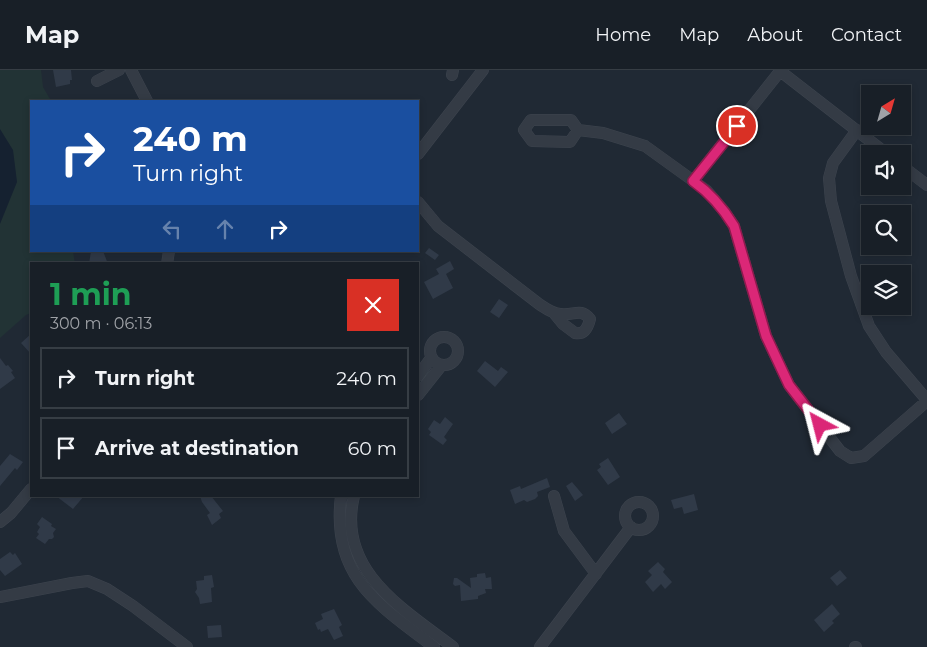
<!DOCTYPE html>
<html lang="en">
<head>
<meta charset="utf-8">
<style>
	:root { --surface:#181f27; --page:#21272f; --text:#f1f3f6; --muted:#9fa2a7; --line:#363d44 }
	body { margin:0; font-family:Montserrat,sans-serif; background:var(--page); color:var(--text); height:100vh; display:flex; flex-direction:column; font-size:19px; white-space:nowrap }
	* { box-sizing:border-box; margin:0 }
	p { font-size:16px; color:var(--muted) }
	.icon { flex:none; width:28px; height:28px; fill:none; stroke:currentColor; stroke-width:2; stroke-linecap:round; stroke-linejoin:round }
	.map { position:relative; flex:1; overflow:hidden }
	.sheet { position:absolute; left:30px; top:192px; width:389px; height:235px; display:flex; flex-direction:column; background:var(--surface); border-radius:0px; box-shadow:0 2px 8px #0003,0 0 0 1px var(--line) }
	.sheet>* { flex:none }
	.guide { position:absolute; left:30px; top:30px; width:389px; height:152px; border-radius:0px; box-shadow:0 2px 8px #0003,0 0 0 1px var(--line); background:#1a4fa0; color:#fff; overflow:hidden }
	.needle { width:32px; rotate:37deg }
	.buttons { position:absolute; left:861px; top:15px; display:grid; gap:10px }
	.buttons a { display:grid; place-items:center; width:50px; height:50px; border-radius:0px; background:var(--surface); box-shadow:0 2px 8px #0003,0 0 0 1px var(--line); font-size:25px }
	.pin { position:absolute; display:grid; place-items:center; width:42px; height:42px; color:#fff; margin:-21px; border:2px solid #fff; border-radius:50%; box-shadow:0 1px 5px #0007 }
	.me { position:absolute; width:55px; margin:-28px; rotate:322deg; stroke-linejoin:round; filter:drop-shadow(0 0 4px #0008) }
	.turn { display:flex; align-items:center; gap:18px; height:105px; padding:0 20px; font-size:22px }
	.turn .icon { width:65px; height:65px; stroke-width:2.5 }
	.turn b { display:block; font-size:35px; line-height:42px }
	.lanes { display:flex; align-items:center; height:48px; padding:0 20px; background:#0003; justify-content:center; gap:25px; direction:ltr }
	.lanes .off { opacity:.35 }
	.round { display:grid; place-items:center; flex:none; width:52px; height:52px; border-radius:0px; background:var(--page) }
	.overview { display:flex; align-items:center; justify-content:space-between; height:85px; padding:0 20px }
	h1 { font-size:30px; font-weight:700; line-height:38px; color:#1e9e55 }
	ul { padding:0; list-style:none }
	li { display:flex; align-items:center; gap:15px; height:62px; margin:0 10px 8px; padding:0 10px; border:2px solid var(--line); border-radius:0px }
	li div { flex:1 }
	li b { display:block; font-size:19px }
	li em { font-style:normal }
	header { display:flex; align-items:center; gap:30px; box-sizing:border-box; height:70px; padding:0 25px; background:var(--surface); border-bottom:1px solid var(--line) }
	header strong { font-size:24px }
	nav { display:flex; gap:28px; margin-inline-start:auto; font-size:18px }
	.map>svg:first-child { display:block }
	.green { fill:#223335 }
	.water { fill:#152130 }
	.building { fill:#303a48 }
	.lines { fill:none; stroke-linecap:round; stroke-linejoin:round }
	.minor-casing { stroke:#3d444e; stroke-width:12 }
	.minor { stroke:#343b45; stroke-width:11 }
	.route-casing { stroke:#8e194d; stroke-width:12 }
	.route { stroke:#db2777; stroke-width:9 }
</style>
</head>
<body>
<header>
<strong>Map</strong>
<nav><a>Home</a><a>Map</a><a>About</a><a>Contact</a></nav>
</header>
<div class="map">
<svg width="927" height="577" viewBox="0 0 927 577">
	<rect width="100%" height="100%" fill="#202934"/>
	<path class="green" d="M0,0H41L43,17L50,29L75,30L76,31H31V181H73L75,194H31V243L26,245L0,268Z"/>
	<path class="water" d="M0,59L13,80L17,112L0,154Z"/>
	<path class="building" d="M53,0H71L72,10H70V14L56,17Z
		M429,178L439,185L435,190L425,183Z
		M91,181H103L108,194H89Z
		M450,191L454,199L446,204L453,218L433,229L424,212L439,204L436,199Z
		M499,229L508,235L499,248L490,242Z
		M31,264V284L21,273Z
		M0,288L6,296L8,295L13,301L11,302L15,308L0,319Z
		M485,291L498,301L501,297L508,302L495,317L477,301Z
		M619,343L627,354L612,364L605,353Z
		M445,347L453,354L444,367L447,370L443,375L429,365L431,362L428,359L434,350L440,354Z
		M10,384L23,392L17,400L15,398L0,416V396Z
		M608,388L620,407L608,415L597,400L601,397L599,394Z
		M547,408L550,417L537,422L538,426L535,429L527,432L524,430L515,434L510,420L520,416L521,419Z
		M572,412L583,425L575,431L566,416Z
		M694,424L698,440L684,444L682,437L674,439L671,430Z
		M56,426H84L73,439Z
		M200,426H211L223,441L219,444L221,448L212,455L207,445L210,443L202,432Z
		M42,447L52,454L51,456L56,459L53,463L54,467L52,469H49L45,474L36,468L39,464L37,462L40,457L37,454Z
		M10,482L13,485L15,483L22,494L5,506L0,500V489Z
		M658,492L665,499L663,502L672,512L665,519L661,514L653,522L645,512L652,505L648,501Z
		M840,500L847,508L837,516L830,508Z
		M485,503L486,508L491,507L492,519H485L486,523L478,526V529L461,531L460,515L455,516L453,514L454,508H457L471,518L470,508L477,507V504Z
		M212,505L214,517L211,518L212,532L200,534L199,528L195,522L197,519L196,511L204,510V506Z
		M832,534L840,544L832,551L834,553L824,562L814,550Z
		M334,539L342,555L339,557L343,566L334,570L328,559L321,562L320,559L318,560L315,553L323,549L321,544Z
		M221,555L222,567L208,568L207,556Z"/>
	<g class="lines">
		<g class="minor-casing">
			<path id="minor" d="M131,0L147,31
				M780,1L887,84
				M452,5L453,0
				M97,11L119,0
				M578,60L570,72L532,71L524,60L531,50H571L578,60L603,63L645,76L706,120L724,141L734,156L766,266L789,315L840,381L851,388L864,386L927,331
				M857,60L833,93L829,108L831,131L851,206L869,256L886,282L927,330
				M418,84L483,0
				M902,96L927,115
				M693,111L781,0
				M418,132L438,156L539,234C545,238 553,244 561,244C574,246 580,237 590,249C588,257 585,265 575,263L563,254L554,243
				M167,194L169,181
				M430 281a14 14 0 1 1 28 0a14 14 0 1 1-28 0Z
				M418,306L431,288
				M418,325L441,296
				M341,426C331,506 377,534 434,577
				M354,426C336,500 403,539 453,577
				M554,426L564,461L596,504
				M625 446a14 14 0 1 1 28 0a14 14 0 1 1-28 0Z
				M0,452L11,443L31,419
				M0,527L72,513L88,511L107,519L133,536L187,577
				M540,577L631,457
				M855,577H856"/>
		</g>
		<use href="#minor" class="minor"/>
	</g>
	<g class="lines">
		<g class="route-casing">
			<path id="route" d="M737,56L693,111C710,123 723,138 734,156L766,266L789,315L820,355"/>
		</g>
		<use href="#route" class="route"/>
	</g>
</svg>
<div class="buttons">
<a><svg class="needle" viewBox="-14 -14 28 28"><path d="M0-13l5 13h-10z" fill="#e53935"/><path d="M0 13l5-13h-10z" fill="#9fa2a7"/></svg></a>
<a><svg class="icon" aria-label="sound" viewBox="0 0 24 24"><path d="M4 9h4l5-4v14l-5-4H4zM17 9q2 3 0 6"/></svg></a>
<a><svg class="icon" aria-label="search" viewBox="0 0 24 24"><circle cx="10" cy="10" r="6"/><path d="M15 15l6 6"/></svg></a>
<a><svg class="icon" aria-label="layers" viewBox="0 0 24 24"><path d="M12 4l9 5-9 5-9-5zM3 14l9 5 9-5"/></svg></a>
</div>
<div class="pin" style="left:737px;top:56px;background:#d93025"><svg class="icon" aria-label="arrive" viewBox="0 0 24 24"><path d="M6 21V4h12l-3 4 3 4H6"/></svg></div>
<svg class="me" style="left:820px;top:355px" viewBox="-20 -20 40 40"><path d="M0-17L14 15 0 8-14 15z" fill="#db2777" stroke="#fff" stroke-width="4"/></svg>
<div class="guide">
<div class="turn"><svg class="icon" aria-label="right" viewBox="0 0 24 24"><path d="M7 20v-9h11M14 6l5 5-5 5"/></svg><div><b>240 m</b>Turn right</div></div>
<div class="lanes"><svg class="icon off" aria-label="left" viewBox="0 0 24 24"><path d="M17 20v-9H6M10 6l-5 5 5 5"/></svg><svg class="icon off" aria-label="ahead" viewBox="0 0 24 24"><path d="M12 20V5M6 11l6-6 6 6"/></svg><svg class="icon" aria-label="right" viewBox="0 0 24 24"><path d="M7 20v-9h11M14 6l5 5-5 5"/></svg></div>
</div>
<section class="sheet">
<div class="overview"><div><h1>1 min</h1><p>300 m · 06:13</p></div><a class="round" style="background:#d93025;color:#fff"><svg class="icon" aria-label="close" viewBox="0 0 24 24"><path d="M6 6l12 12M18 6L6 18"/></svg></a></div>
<ul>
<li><svg class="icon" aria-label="right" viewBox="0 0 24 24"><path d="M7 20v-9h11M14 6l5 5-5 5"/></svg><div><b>Turn right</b></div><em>240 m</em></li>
<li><svg class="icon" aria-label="arrive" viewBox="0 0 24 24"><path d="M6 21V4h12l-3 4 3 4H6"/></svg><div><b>Arrive at destination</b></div><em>60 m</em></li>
</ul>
</section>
</div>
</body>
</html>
